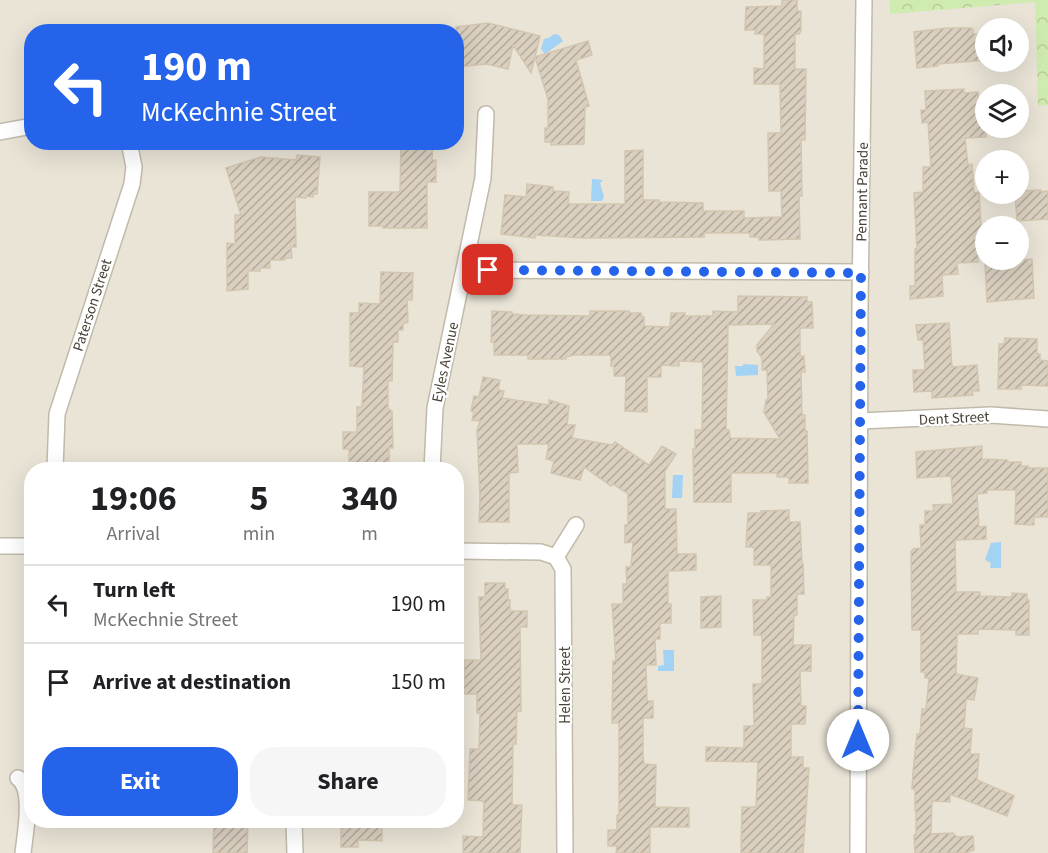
<!DOCTYPE html>
<html lang="en">
<head>
<meta charset="utf-8">
<style>
	:root { --surface:#fff; --page:#f6f6f6; --text:#202124; --muted:#757577; --line:#e0e0e0; --accent:#2563eb }
	body { margin:0; font-family:"Source Sans 3",sans-serif; background:var(--page); color:var(--text); height:100vh; display:flex; flex-direction:column; font-size:22px; white-space:nowrap }
	* { box-sizing:border-box; margin:0 }
	p { font-size:20px; color:var(--muted) }
	.icon { flex:none; width:33px; height:33px; fill:none; stroke:currentColor; stroke-width:2; stroke-linecap:round; stroke-linejoin:round }
	.map { position:relative; flex:1; overflow:hidden }
	.drawer { position:absolute; left:24px; top:462px; width:440px; height:366px; display:flex; flex-direction:column; background:var(--surface); border-radius:24px; box-shadow:0 6px 24px #0002 }
	.drawer>* { flex:none }
	.guide { position:absolute; left:24px; top:24px; width:440px; height:126px; border-radius:24px; box-shadow:0 6px 24px #0002; background:#2563eb; color:#fff; overflow:hidden }
	.tools { position:absolute; left:975px; top:18px; display:grid; gap:12px }
	.tools a { display:grid; place-items:center; width:54px; height:54px; border-radius:50%; background:var(--surface); box-shadow:0 6px 24px #0002; font-size:30px }
	.pin { position:absolute; display:grid; place-items:center; width:51px; height:51px; color:#fff; margin:-26px; border-radius:12px; box-shadow:0 3px 9px #0006 }
	.me { position:absolute; width:66px; margin:-33px; rotate:0deg; stroke-linejoin:round; filter:drop-shadow(0 0 4px #0008) }
	.turn { display:flex; align-items:center; gap:21px; height:126px; padding:0 18px; font-size:27px }
	.turn .icon { width:78px; height:78px; stroke-width:2.5 }
	.turn b { display:block; font-size:42px; line-height:51px }
	.eta { display:flex; justify-content:space-evenly; align-items:center; height:102px; text-align:center }
	.eta b { font-size:36px; font-weight:700; line-height:42px }
	.cta { display:flex; gap:12px; margin-top:auto; padding:12px 18px }
	.cta a { flex:1; height:69px; border-radius:24px; background:var(--accent); color:#fff; font-size:24px; font-weight:700; line-height:69px; text-align:center }
	.cta a+a { background:var(--page); color:var(--text) }
	ul { padding:0; list-style:none }
	li { display:flex; align-items:center; gap:18px; height:78px; padding:0 18px; border-top:2px solid var(--line) }
	li div { flex:1 }
	li b { display:block; font-size:22px }
	li em { font-style:normal }
	.map>svg:first-child { display:block }
	.residential { fill:#e9e4d6; fill-rule:evenodd }
	.forest { fill:url(#forest-crowns) }
	.water { fill:#a2d2f4 }
	.building { fill:url(#building-hatch); stroke:#d3c6b0; stroke-width:1.5; fill-rule:evenodd }
	.lines { fill:none; stroke-linecap:round; stroke-linejoin:round }
	.minor-casing { stroke:#c1baaa; stroke-width:18 }
	.minor { stroke:#fff; stroke-width:15 }
	.route { stroke:#2563eb; stroke-width:10; stroke-dasharray:0 18 }
	.labels { text-anchor:middle; stroke-width:4.5; stroke-linejoin:round; paint-order:stroke }
	.street-label { font-size:15px; fill:#494236; stroke:#fff }
</style>
</head>
<body>
<div class="map">
<svg width="1048" height="853" viewBox="0 0 1048 853">
	<defs>
		<pattern id="forest-crowns" width="20" height="18" patternUnits="userSpaceOnUse" patternTransform="scale(1.5)"><rect width="20" height="18" fill="#d0ebaf"/><path d="M2 6a3 3 0 1 1 6 0M12 15a3 3 0 1 1 6 0" fill="none" stroke="#b4cb97"/></pattern>
		<pattern id="building-hatch" width="6" height="6" patternUnits="userSpaceOnUse" patternTransform="scale(1.5)"><rect width="6" height="6" fill="#dad0c0"/><path d="M-1 1l2-2M0 6l6-6M5 7l2-2" fill="none" stroke="#b3aa9d"/></pattern>
	</defs>
	<rect width="100%" height="100%" fill="#f5f1e9"/>
	<path class="residential" d="M0,0H1048V853H0ZM986,28H1018V62H986ZM32,32H456V142H32ZM986,94H1018V128H986ZM986,160H1018V194H986ZM986,226H1018V260H986ZM32,470H456V820H32Z"/>
	<path class="forest" d="M890,0H1048V105L1038,106L1035,2L890,14Z"/>
	<path class="water" d="M554,34L559,35L563,41L545,54L541,49L544,39L549,38Z
		M592,179L603,180L600,183L604,197L602,201H591Z
		M743,364L758,365V375L736,376L735,366H743Z
		M673,475H683L682,498H672Z
		M1001,542V568H990L991,563L985,560L991,543Z
		M663,650H674V671H658V666L664,665Z"/>
	<path class="building" d="M782,0H797V11H801V31L799,34H795V69H806L805,140H801L802,196H799L800,239L759,240V237H750V233H704V237L583,238L535,235V238L501,234L505,195L526,197L527,184L553,187V191L569,192L568,204H625V151L643,150V200H659V202L703,203V211H744V218L782,217L781,191H769L768,133H781L780,84H754V68L764,69V34H755L756,30H745L746,7L782,6Z
		M488,23L540,36L535,57L588,41L592,55L576,60L589,106L585,107L584,144L551,145V142H545V128H548V99L535,57L531,73L513,45L508,69L487,64L456,67V27Z
		M947,28H970L973,29V34L986,33V60L938,64V66L917,68L914,32Z
		M964,89V93L978,92L980,121H986V137L965,138L968,165L972,164L974,193L979,192L982,238H977L978,262L957,263L958,274L942,275L943,296L910,299V286H915V249H917L914,193L923,192V167H931L928,122L922,123L921,110H926L925,91Z
		M401,142H433L432,160H436V182H427V228H383V226H369V192H400Z
		M297,155L320,157L317,194H313V197L306,196V198L295,197L296,247H291L292,258H285V260H270V268H260V271H248V289L227,291V243L235,244V215H241L226,168L261,157L296,160Z
		M1041,190V192L1048,191V219L1017,221L1015,194H1018V191Z
		M1032,259L1034,298L987,302L985,263Z
		M381,272L413,273L412,300H407L408,322L403,324V330H398V342H393L392,381H388V409L392,411L393,448H389V465L349,466V449H343V432H357V407H362L364,367L350,366V313H359V303L380,304Z
		M738,296L807,297V302H812L813,328H800V356H804L805,372H801L802,415H805V431H807L808,483H789V477H777V473H731V502H694L693,449H695V430H702L703,362L679,361V366L661,365V377H647V412L625,411L626,376H614V366H611V355H574L566,357V359H528V355H494V342H491L492,311L512,312V314L526,315L590,316V311H629L630,313H641L642,317H644V326L670,327L671,313H685V316H713V311L738,312ZM774,324L757,345V351L762,358V370H767L768,400H766L764,412L780,439L730,438L729,430H726L728,325Z
		M949,323L952,367L977,365L979,391H972L973,395L932,398V391L914,392L913,370H925L923,340H918L916,325Z
		M1005,338L1037,339V354H1040V360L1048,361V386L1021,385V389H998L999,344H1004Z
		M483,377L500,380L498,390L504,391L502,398L549,405V400L569,406L567,425H575L572,438L612,445L615,442L649,465L662,446L676,454L665,471V509H676L677,554H696V570L668,571V604H671V623H660V639H655L656,665H646L647,701H653V718H643V757L644,764L656,765L655,807L689,808V827H650V853H616L617,846H608V830H617V815H619V723H612L613,661H616L612,604H623V584H627L626,567H631L633,542L625,543V525H628V494L613,484L611,486L584,467L580,480L551,473L554,461L546,459L549,444H517L518,472L509,473V522H479L480,497L477,430L480,421L472,420L474,412L471,411L474,396L479,397Z
		M982,446V459L1007,460L1008,462H1021V466H1028V468H1048V517H1034V525L1015,524L1016,490H987V493L977,494L979,527L986,526V539L955,540L956,592H980V596L1012,597V593L1027,594V600H1029V635H1016V630L978,629V634H957L956,674L978,678L974,700L966,699L964,728L972,729L970,754H979L977,780L1014,796L1007,816L950,794V802L932,801L931,834L953,833L957,837L973,836L974,850L966,853H915L914,835H916V811H915V789H912L913,772L917,734H920L922,709H926L929,678H925V672H921V630H912L911,552L913,549L921,548L920,525H925V511H934L933,505L953,504L951,476L917,478L916,452Z
		M789,510V522H800L802,564H803L804,594H797V615H794L793,645H811V671H800L801,706H806L805,724H791V757H803V768H809L803,853H741L742,807H756L758,762L706,761V747L744,748V726H754L753,684H762V638L761,635H754L753,600H767V597H771V565H754V547H746L748,513H762L761,511Z
		M485,583H505V589H508V600H510V611H527V627H520L521,711H517L516,744H513L512,805H522L520,853H463V836L483,837L484,801L468,800L470,749H479L480,713H477V694H465L464,692V660H481L479,597H485Z
		M721,596V627L701,628V597Z
		M214,820H248L247,853H213Z
		M341,820H382V841L358,840V847H341Z"/>
	<g class="lines">
		<g class="minor-casing">
			<path id="minor" d="M0,132L32,126
				M464,270L861,272
				M860,421L991,415L1048,419
				M55,470L57,414L132,184L134,167L129,142
				M432,470L435,408L483,178L486,114
				M0,546H32
				M456,551L541,552L556,557L563,569L565,853
				M556,557L576,525
				M18,778C34,790 25,834 23,853
				M294,820L295,853
				M858,853L860,306L864,0"/>
		</g>
		<use href="#minor" class="minor"/>
	</g>
	<g class="lines">
		<path class="route" d="M488,270L861,273L858,740"/>
	</g>
	<g class="labels">
		<g class="street-label">
			<text transform="translate(862 192) rotate(-89)" y="5">Pennant Parade</text>
			<text transform="translate(92 305) rotate(-72)" y="5">Paterson Street</text>
			<text transform="translate(445 362) rotate(-78)" y="5">Eyles Avenue</text>
			<text transform="translate(954 418) rotate(-3)" y="5">Dent Street</text>
			<text transform="translate(565 685) rotate(-90)" y="5">Helen Street</text>
		</g>
	</g>
</svg>
<div class="tools">
<a><svg class="icon" aria-label="sound" viewBox="0 0 24 24"><path d="M4 9h4l5-4v14l-5-4H4zM17 9q2 3 0 6"/></svg></a>
<a><svg class="icon" aria-label="layers" viewBox="0 0 24 24"><path d="M12 4l9 5-9 5-9-5zM3 14l9 5 9-5"/></svg></a>
<a>+</a>
<a>−</a>
</div>
<div class="pin" style="left:488px;top:270px;background:#d93025"><svg class="icon" aria-label="arrive" viewBox="0 0 24 24"><path d="M6 21V4h12l-3 4 3 4H6"/></svg></div>
<svg class="me" style="left:858px;top:740px" viewBox="-20 -20 40 40"><circle r="19" fill="#fff"/><path d="M0-13L10 11 0 6-10 11z" fill="#2563eb"/></svg>
<div class="guide">
<div class="turn"><svg class="icon" aria-label="left" viewBox="0 0 24 24"><path d="M17 20v-9H6M10 6l-5 5 5 5"/></svg><div><b>190 m</b>McKechnie Street</div></div>
</div>
<section class="drawer">
<div class="eta">
<div><b>19:06</b><p>Arrival</p></div>
<div><b>5</b><p>min</p></div>
<div><b>340</b><p>m</p></div>
</div>
<ul>
<li><svg class="icon" aria-label="left" viewBox="0 0 24 24"><path d="M17 20v-9H6M10 6l-5 5 5 5"/></svg><div><b>Turn left</b><p>McKechnie Street</p></div><em>190 m</em></li>
<li><svg class="icon" aria-label="arrive" viewBox="0 0 24 24"><path d="M6 21V4h12l-3 4 3 4H6"/></svg><div><b>Arrive at destination</b></div><em>150 m</em></li>
</ul>
<div class="cta"><a>Exit</a><a>Share</a></div>
</section>
</div>
</body>
</html>
